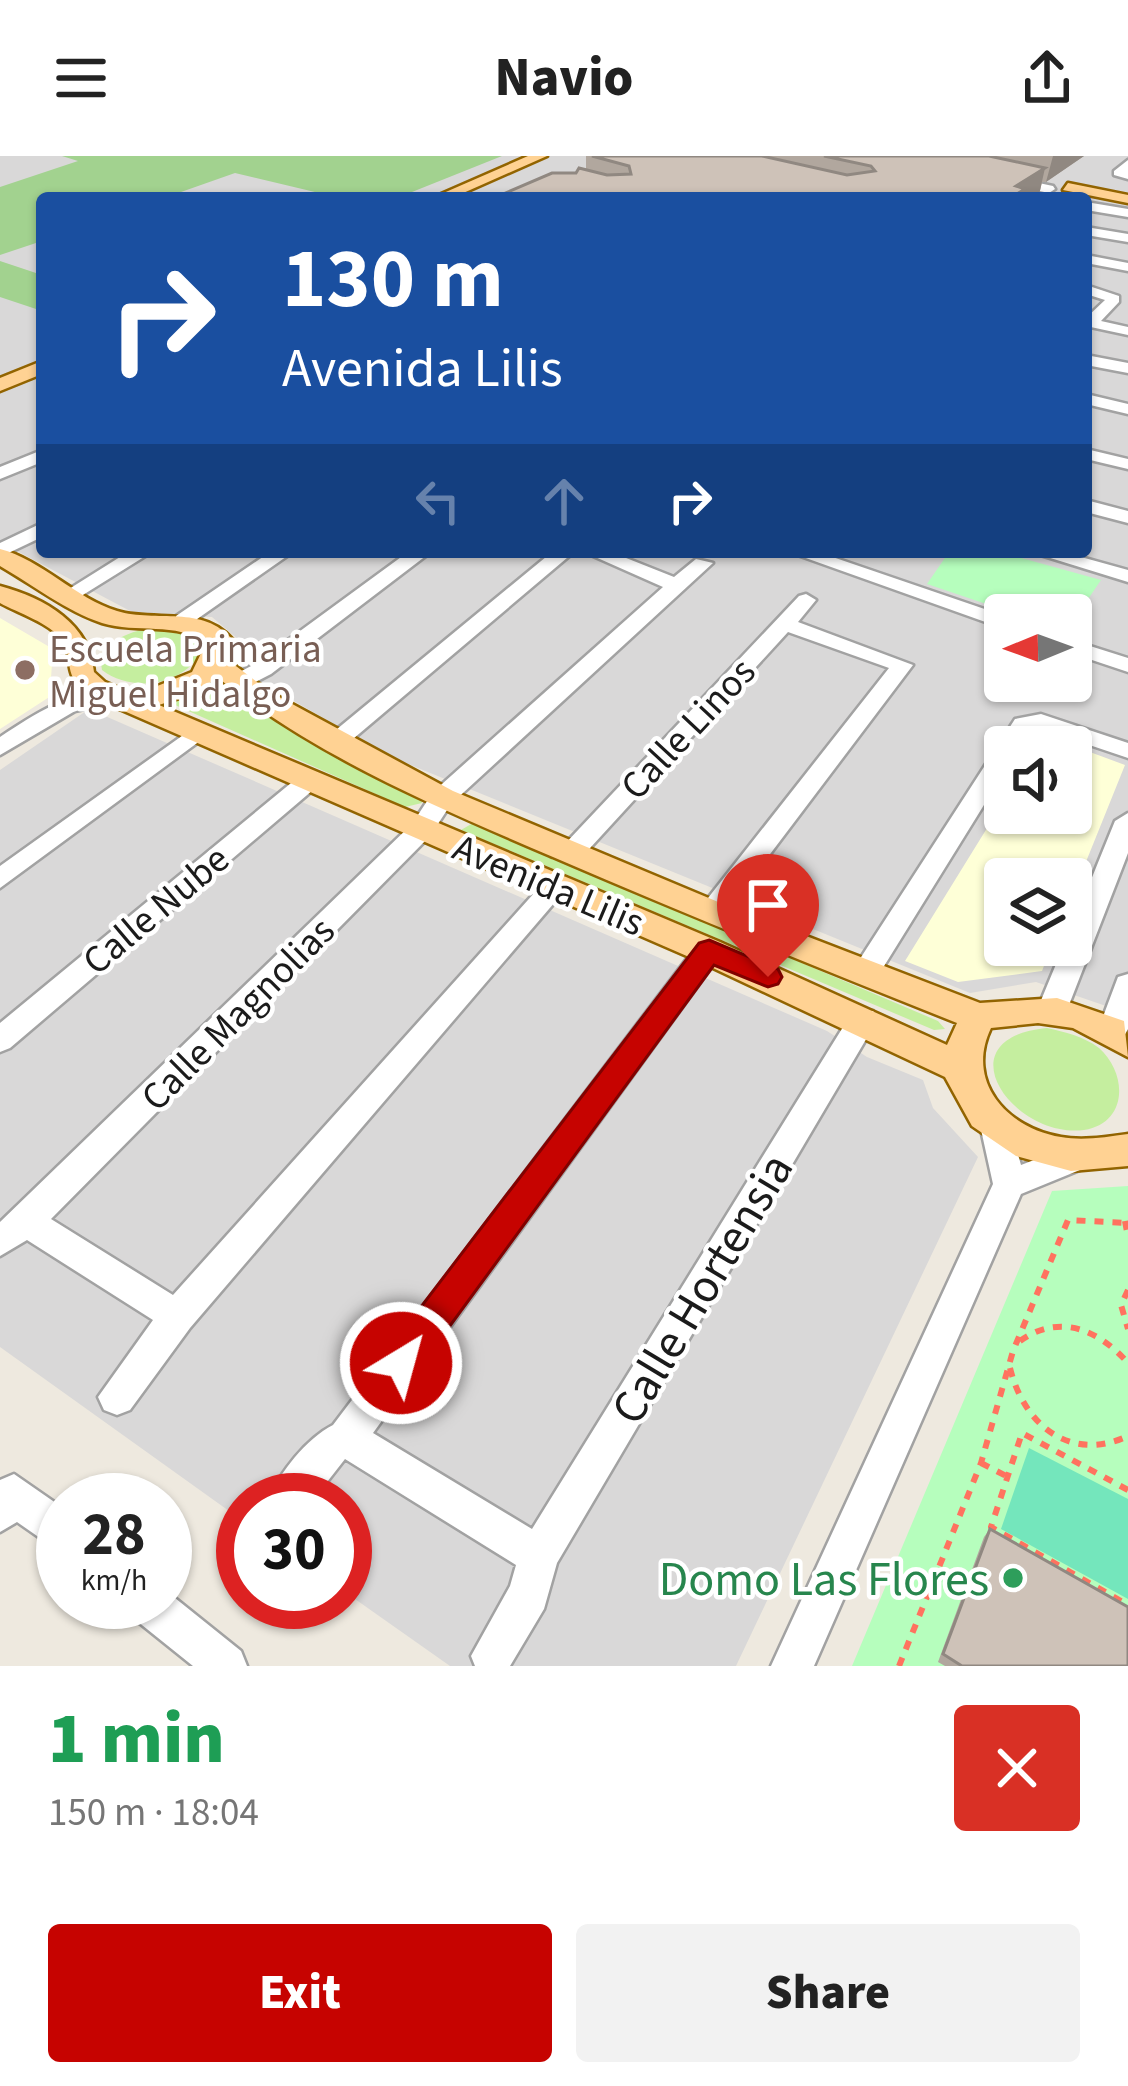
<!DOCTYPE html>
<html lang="en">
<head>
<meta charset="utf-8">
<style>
	:root { --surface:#fff; --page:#f2f2f2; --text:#222; --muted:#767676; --accent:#c60300 }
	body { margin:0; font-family:"Source Sans 3",sans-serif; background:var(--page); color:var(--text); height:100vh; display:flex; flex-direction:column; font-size:45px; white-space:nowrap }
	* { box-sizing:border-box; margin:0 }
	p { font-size:39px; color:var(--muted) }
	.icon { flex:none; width:66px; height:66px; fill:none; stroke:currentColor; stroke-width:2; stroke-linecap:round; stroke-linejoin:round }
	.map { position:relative; height:1510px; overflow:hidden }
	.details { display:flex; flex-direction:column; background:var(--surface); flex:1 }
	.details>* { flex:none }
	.top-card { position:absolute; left:36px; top:36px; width:1056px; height:366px; border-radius:12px; box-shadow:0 3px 9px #0004; background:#1a4fa0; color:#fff; overflow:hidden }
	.needle { width:78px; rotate:269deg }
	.fabs { position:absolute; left:984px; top:438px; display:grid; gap:24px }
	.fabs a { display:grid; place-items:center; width:108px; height:108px; border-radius:12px; background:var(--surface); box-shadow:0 3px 9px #0004; font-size:60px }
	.speed { position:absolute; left:36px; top:1317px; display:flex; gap:24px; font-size:60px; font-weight:700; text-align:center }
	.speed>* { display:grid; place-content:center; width:156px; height:156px; border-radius:50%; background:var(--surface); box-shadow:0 3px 9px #0004; line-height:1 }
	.speed small { font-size:30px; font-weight:400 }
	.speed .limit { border:18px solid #d22; background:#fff; color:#111 }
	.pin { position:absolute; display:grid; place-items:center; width:102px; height:102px; color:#fff; margin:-123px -51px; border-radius:50% 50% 50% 0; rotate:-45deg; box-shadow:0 0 12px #0007 }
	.pin .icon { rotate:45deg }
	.me { position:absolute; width:132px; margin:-66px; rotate:37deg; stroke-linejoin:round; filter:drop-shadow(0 0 9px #0008) }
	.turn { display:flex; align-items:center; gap:42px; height:252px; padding:0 48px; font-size:54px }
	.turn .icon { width:156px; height:156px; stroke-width:2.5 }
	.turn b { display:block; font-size:84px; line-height:102px }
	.lanes { display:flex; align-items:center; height:114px; padding:0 48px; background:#0003; justify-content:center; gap:60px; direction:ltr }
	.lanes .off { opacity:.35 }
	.round { display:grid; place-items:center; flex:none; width:126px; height:126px; border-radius:12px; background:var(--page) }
	.summary { display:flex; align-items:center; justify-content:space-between; height:204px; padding:0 48px }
	h1 { font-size:72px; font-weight:800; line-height:90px; color:#1e9e55 }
	.action { display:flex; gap:24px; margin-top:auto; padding:24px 48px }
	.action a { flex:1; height:138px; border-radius:12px; background:var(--accent); color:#fff; font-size:48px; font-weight:800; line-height:138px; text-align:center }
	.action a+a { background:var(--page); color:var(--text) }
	header { display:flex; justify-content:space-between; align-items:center; height:156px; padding:0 48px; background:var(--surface); font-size:54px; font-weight:800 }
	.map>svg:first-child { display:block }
	.residential { fill:#d9d8d8; fill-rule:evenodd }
	.education { fill:#feffd7 }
	.grass { fill:#c5ee9f }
	.forest { fill:#a2d28f }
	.park { fill:#b6febd }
	.pitch { fill:#74e6bc }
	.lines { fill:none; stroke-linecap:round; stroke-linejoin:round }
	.minor-casing { stroke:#a2a2a2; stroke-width:5 }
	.major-casing { stroke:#926400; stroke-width:5 }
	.path { stroke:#ff725f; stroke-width:6; stroke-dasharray:9 9; stroke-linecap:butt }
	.minor { fill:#fff; fill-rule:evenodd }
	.major { fill:#ffd293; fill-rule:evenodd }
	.wall { fill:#b1a79e }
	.shaded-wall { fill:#908881 }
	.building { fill:#cec2b8; stroke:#908881; stroke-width:3 }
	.route { fill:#c60300; stroke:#810200; stroke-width:3 }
	.education-dot { fill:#8d6e63; stroke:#fff; stroke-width:4.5 }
	.leisure-dot { fill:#2e9e5b; stroke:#fff; stroke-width:4.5 }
	.labels { text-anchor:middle; stroke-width:9; stroke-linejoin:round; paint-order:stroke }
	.education-label { font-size:39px; fill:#785e54; stroke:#fff; text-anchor:start }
	.street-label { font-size:39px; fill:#1b1b1b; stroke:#fff }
	.near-street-label { font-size:48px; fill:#1b1b1b; stroke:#fff }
	.near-leisure-label { font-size:48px; fill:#27864d; stroke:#fff; text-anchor:end }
</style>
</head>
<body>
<header><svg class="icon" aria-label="menu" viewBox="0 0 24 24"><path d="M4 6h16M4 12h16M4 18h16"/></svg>Navio<svg class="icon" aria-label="share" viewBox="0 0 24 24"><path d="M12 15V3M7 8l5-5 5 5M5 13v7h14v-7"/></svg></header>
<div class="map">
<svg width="1128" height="1510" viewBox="0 0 1128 1510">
	<rect width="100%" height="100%" fill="#eee9df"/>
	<path class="residential" d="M0,0H1128V871L1109,851L1036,826L970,837L396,603L230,509L239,484L212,461L132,456L0,386ZM42,42H1086V396H42ZM1005,459H1071V525H1005ZM1005,591H1071V657H1005ZM1005,723H1071V789H1005Z
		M89,553L827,875L867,901L923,924L933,952L978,1001L736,1510H450L345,1436V1344H243V1365L0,1191V614Z"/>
	<path class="education" d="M0,462L53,493L51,522L57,536L0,573Z
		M1044,579L1125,609L1071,743V723H1005V789H1052L1042,815L958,826L905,805L1005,643V657H1071V591H1037Z"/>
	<path class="grass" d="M167,471L198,484L201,496C183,530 132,537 102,514L100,502C115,477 139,473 167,471Z
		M212,528L420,641L422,647L405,651L166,545Z
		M473,667L938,865L945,873L934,874L461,674Z
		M1047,872C1065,876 1083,880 1099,892C1128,918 1128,967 1084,974C1013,983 941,882 1047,872Z"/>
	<path class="forest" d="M62,0H502L397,42H340L235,17L164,42H42V85L0,99V31L78,5Z
		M0,105L42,119V155L0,141Z"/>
	<path class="park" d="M949,396H1000L1101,424L1071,468V459H1019L927,428Z
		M1128,1030V1510H852L1052,1035Z"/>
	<path class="pitch" d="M1029,1292L1128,1343V1443L1001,1373Z"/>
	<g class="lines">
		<g class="minor-casing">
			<path id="minor" d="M1128,4V23L1114,19V15Z
				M1006,20L1053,30L1055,33L1049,37L1002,27Z
				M1086,46L1128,53V61L1086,54Z
				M1086,71L1128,78V86L1086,79Z
				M1086,99L1128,107V115L1086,107Z
				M1086,129L1119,140V146L1101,165L1128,171V179L1086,170V162L1105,144L1086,138Z
				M1086,199L1128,207V217L1086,209Z
				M1086,238L1128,248V258L1086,248Z
				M1086,293L1128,303V313L1086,303Z
				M42,294V306L0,323V311Z
				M1086,344L1128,355V367L1086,356Z
				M42,367V381L0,401V387Z
				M128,396H152L78,442L71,444L61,438Z
				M270,396H293L190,468H176V460Z
				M408,396H431L271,518L244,532H228V522L255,508Z
				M552,396H574L347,588H331L327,583L331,578Z
				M584,396H611L674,421L696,403L713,407L451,648L430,680L51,1063L173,1139L545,725L554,723L567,732L190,1172L130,1254L117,1259L104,1254L98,1241L153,1164L27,1084L0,1100V1066L412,668L433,636L663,431Z
				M789,396H818L1005,460V473Z
				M1031,396H1063L1128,414V426Z
				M806,438L816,444L798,466L913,509L721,763H701L697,756L889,512L788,476L580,703H562L558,697L562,691L799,440Z
				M1071,484L1128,502V516L1071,497Z
				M113,533L121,535V545L75,555L0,599V581C36,557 69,536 113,533Z
				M1041,558L1128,587V602L1039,572L1031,574L1020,591H1005V615L876,823H856L852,816L856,809L1015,563Z
				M200,567L212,574L208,579L0,732V710Z
				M311,615L320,618L323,623L320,628L10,892L0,896V867L302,618Z
				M1128,657V697L1067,854L1062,862H1042L1037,854L1064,789H1071V773L1115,665Z
				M708,785L718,788L722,795L718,802L373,1277L532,1373L853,855H873L878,863L557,1407L544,1453L510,1510H475L471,1500L510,1430L516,1409L345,1303L313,1344H268C280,1316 306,1283 333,1269L698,788Z
				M1128,818V873L1123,882H1103L1098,874L1118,821Z
				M996,956L1007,960L1021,1009L1081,986L1092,989L1097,999L1092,1009L1021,1038L814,1510H771L993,1028L980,969L985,960Z
				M14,1318L63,1352V1398L17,1366L0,1376V1324Z
				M165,1434L241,1495L247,1510H193L132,1461L126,1446H165Z"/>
		</g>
		<g class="major-casing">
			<path id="major" d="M528,0H547L452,42H432Z
				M1068,27L1128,39V47L1063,34Z
				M42,205V218L0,235V222Z
				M0,393C42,404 75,442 117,455C157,467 202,448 233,484L228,504L270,536L453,635L723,748L980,847L1057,842L1124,865L1128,901L1073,872L1038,867L991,872C965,926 1007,972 1061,981C1083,985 1106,981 1128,978V1010L1071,1015L1016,1000L972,970L945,921L696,804L85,538C61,513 75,504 62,484C50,467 18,457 0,447V430C45,442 90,468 94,516L105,526L135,539L192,516L206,487C176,465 137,478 102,467C66,455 33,429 0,410ZM217,521C315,600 438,652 553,701C687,759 822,813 957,867L947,889L720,786L159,549L200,535Z"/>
		</g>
		<path class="path" d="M1125,1065L1128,1081
			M1128,1134L1121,1149L1128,1173
			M1020,1185C1059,1157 1098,1173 1128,1207
			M1010,1212C1024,1269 1070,1307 1128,1280
			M981,1307L1008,1321
			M1128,1334L1022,1277L991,1371L1128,1449
			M899,1510L981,1307L1013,1195L1068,1064L1128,1067"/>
		<use href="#minor" class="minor"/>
		<use href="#major" class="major"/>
	</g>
	<path class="wall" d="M586,0H1084L1046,26H1042L1039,39L1035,42H501V39L586,14Z
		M990,1373L1128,1510H945L938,1506L984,1381Z"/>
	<path class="shaded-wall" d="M1053,0H1084L1046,26Z
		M1045,12L1039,39L1035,42H1010L1016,30Z"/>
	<path class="building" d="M592,0H762L847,19L875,15L871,10L824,0H989L1045,12L1016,30L1025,33L1010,42H506L508,41L501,39L552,17H576L579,12L607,19L631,18L629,10Z
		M990,1373L1128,1451V1510H962L943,1498Z"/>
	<path class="route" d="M709,784L778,813L782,821L778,828L768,831L714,809L414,1219L401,1224L388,1219L383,1207L388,1194L699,787Z"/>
	<circle class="education-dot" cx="25" cy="514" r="12"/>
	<circle class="leisure-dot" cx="1013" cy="1422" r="12"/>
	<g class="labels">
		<g class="education-label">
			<text x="49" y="506">Escuela Primaria<tspan x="49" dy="45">Miguel Hidalgo</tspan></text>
		</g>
		<g class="street-label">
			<text transform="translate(687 572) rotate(-47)" y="14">Calle Linos</text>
			<text transform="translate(549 728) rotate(23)" y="14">Avenida Lilis</text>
			<text transform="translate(155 753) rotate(-40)" y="14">Calle Nube</text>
			<text transform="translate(237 857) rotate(-45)" y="14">Calle Magnolias</text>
		</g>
		<g class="near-street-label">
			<text transform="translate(701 1132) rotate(-59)" y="17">Calle Hortensia</text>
		</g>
		<g class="near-leisure-label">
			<text x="989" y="1439">Domo Las Flores</text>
		</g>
	</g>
</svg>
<div class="fabs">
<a><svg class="needle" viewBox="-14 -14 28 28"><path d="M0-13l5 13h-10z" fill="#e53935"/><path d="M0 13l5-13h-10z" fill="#767676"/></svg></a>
<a><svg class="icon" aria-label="sound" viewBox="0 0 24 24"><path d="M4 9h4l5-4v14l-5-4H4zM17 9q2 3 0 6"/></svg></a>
<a><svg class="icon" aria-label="layers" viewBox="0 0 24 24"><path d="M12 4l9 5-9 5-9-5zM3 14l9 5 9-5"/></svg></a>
</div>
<div class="speed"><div>28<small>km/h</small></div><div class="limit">30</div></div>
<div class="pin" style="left:768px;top:821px;background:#d93025"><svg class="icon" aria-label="arrive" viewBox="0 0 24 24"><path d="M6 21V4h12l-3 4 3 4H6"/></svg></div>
<svg class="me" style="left:401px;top:1207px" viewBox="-20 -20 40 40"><circle r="17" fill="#c60300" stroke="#fff" stroke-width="3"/><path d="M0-11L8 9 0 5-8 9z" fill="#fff"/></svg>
<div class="top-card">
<div class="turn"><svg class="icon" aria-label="right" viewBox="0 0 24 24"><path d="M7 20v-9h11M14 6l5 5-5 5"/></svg><div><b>130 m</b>Avenida Lilis</div></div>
<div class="lanes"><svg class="icon off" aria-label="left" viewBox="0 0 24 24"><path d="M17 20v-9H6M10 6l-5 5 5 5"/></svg><svg class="icon off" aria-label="ahead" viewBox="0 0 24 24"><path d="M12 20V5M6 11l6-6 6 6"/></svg><svg class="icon" aria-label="right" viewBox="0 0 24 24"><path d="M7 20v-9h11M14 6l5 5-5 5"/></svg></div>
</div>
</div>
<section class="details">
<div class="summary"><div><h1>1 min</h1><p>150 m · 18:04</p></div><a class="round" style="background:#d93025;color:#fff"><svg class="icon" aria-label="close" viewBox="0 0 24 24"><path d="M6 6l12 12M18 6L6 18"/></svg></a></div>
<div class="action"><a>Exit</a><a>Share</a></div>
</section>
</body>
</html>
